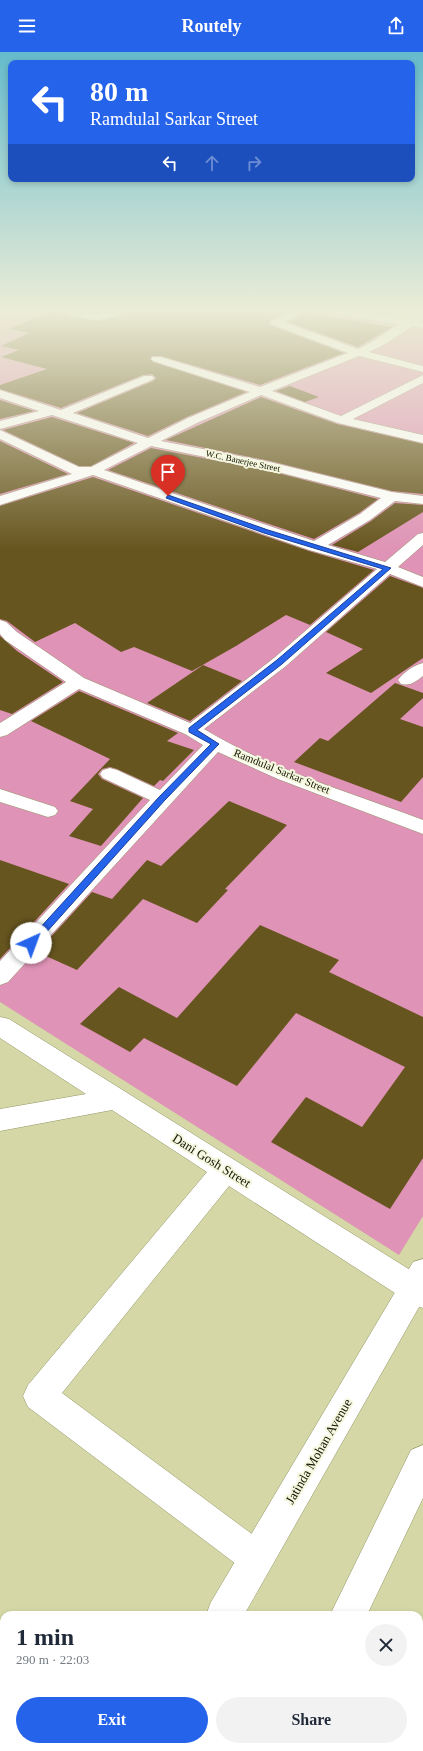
<!DOCTYPE html>
<html lang="en">
<head>
<meta charset="utf-8">
<style>
	:root { --surface:#fff; --page:#f2f2f3; --text:#1f2937; --muted:#747a83; --accent:#2563eb }
	body { margin:0; font-family:Georgia,serif; background:var(--page); color:var(--text); height:100vh; display:flex; flex-direction:column; font-size:15px; white-space:nowrap }
	* { box-sizing:border-box; margin:0 }
	p { font-size:13px; color:var(--muted) }
	.icon { flex:none; width:22px; height:22px; fill:none; stroke:currentColor; stroke-width:2; stroke-linecap:round; stroke-linejoin:round }
	.map { position:relative; flex:1; overflow:hidden }
	.sheet { position:absolute; left:0px; top:1559px; width:423px; height:140px; display:flex; flex-direction:column; background:var(--surface); border-radius:12px 12px 0 0; box-shadow:0 2px 6px #0003 }
	.sheet>* { flex:none }
	.guide { position:absolute; left:8px; top:8px; width:407px; height:122px; border-radius:8px; box-shadow:0 2px 6px #0003; background:#2563eb; color:#fff; overflow:hidden }
	.pin { position:absolute; display:grid; place-items:center; width:34px; height:34px; color:#fff; margin:-41px -17px; border-radius:50% 50% 50% 0; rotate:-45deg; box-shadow:0 0 4px #0007 }
	.pin .icon { rotate:45deg }
	.me { position:absolute; width:44px; margin:-22px; rotate:43deg; stroke-linejoin:round; filter:drop-shadow(0 0 3px #0008) }
	.turn { display:flex; align-items:center; gap:14px; height:84px; padding:0 16px; font-size:18px }
	.turn .icon { width:52px; height:52px; stroke-width:2.5 }
	.turn b { display:block; font-size:28px; line-height:34px }
	.lanes { display:flex; align-items:center; height:38px; padding:0 16px; background:#0003; justify-content:center; gap:20px; direction:ltr }
	.lanes .off { opacity:.35 }
	.round { display:grid; place-items:center; flex:none; width:42px; height:42px; border-radius:21px; background:var(--page) }
	.summary { display:flex; align-items:center; justify-content:space-between; height:68px; padding:0 16px }
	h1 { font-size:24px; font-weight:800; line-height:30px }
	.action { display:flex; gap:8px; margin-top:auto; padding:8px 16px }
	.action a { flex:1; height:46px; border-radius:24px; background:var(--accent); color:#fff; font-size:16px; font-weight:800; line-height:46px; text-align:center }
	.action a+a { background:var(--page); color:var(--text) }
	header { display:flex; justify-content:space-between; align-items:center; height:52px; padding:0 16px; background:var(--accent); color:#fff; font-size:18px; font-weight:800 }
	.map>svg:first-child { display:block }
	.green { fill:#df93b6 }
	.building { fill:#67551f }
	.lines { fill:none; stroke-linecap:round; stroke-linejoin:round }
	.minor-casing { stroke:#939667; stroke-width:1 }
	.major-casing { stroke:#939667; stroke-width:1 }
	.minor { fill:#fff; fill-rule:evenodd }
	.major { fill:#fff; fill-rule:evenodd }
	.route { fill:#2563eb; stroke:#184099 }
	.labels { text-anchor:middle; stroke-width:4; stroke-linejoin:round; paint-order:stroke }
	.far-street-label { font-size:9px; fill:#151504; stroke:#f5f7de }
	.street-label { font-size:11px; fill:#151504; stroke:#f5f7de }
	.near-street-label { font-size:13px; fill:#151504; stroke:#f5f7de }
</style>
</head>
<body>
<header><svg class="icon" aria-label="menu" viewBox="0 0 24 24"><path d="M4 6h16M4 12h16M4 18h16"/></svg>Routely<svg class="icon" aria-label="share" viewBox="0 0 24 24"><path d="M12 15V3M7 8l5-5 5 5M5 13v7h14v-7"/></svg></header>
<div class="map">
<svg width="423" height="1699" viewBox="0 0 423 1699">
	<rect width="100%" height="100%" fill="#d5d8a6"/>
	<path class="green" d="M0,260H333L423,274V1164L399,1203L0,950Z"/>
	<path class="building" d="M48,260H62L68,264L98,269L121,263L123,260H287L269,269L270,273L344,301L260,333L161,304H152L150,307L153,310L246,340L187,365L148,384L77,361L153,329L156,326L152,322L143,323L61,356L0,337V333L47,317L1,305L19,298L1,294L29,281L10,277Z
		M305,261L392,275L358,295L288,270Z
		M290,334L319,345L305,350L276,339Z
		M261,345L337,372L423,392V442L392,439L270,409L166,388Z
		M0,348L34,359L0,367Z
		M52,365L134,391L91,414H79L3,378Z
		M0,389L68,422L0,442Z
		M151,396L270,419L378,447L359,461L314,487L108,418Z
		M93,425L309,499L374,518L310,573L286,563L236,594L192,619L134,595L121,600L75,571L35,590L7,569L0,567V454Z
		M395,451L423,453V460L358,500L332,493L371,469Z
		M390,524L423,536V606L371,641L326,621L363,597L326,580Z
		M0,584L17,599L63,630L12,662L0,658Z
		M203,613L242,629L190,669L147,651Z
		M395,631L423,641V646L400,667L423,675V725L401,750L294,710L320,686L328,689Z
		M79,639L178,681L167,689L194,698L163,729L160,728L154,734L117,717L110,715L102,717L98,722L102,727L143,746L101,794L69,784L93,757L70,749L110,707L31,669Z
		M229,749L287,773L225,837L228,838L197,871L143,847L77,918L37,900L92,840L112,847L147,808L161,814Z
		M0,808L69,832L0,907Z
		M260,873L339,908L329,920L423,965V1106L390,1157L271,1090L306,1045L362,1075L405,1015L296,961L237,1034L144,986L130,1000L80,972L119,935L177,966Z"/>
	<g class="lines">
		<g class="minor-casing">
			<path id="minor" d="M63,260L98,262L122,260L121,262L98,268L68,263Z
				M290,260H304L284,270L358,297C379,288 404,265 423,260V267L387,291L369,300L423,314V320L359,304L272,339L341,364L423,323V331L353,367L423,383V391L338,371L261,343L197,371L161,389L270,410L392,440L423,444V452L395,449L370,468L328,493L385,510L418,482L423,481V493L398,515L423,525V535L390,522L286,614L204,677C269,717 352,741 423,768V782L278,727L218,700L8,930L0,933V909L150,748L103,726L100,722L103,718L110,716L117,718L160,738L203,693L185,682L79,637L7,683L0,685V671L66,630L5,588L0,582V568L6,570L17,580L84,626L190,671L274,606L377,517L309,498L93,423L0,453V444L72,422L0,387V378L79,415H91L138,391L52,363L0,377V369L39,359L0,346V338L61,358L144,324H152L154,326L152,328L73,361L148,386L188,366L250,340L153,309L151,307L153,305H161L260,335L348,301L271,272L270,270ZM151,394L270,418L381,446L360,462L314,489L104,418Z
				M423,611V624C415,630 411,634 401,632L398,628C404,620 414,613 423,611Z
				M0,737L55,755L58,759L55,763L48,765L0,750Z
				M0,965L9,967L423,1226V1256L412,1252L229,1134L62,1341L268,1494L274,1506L268,1518L256,1524L244,1518L28,1355L23,1344L28,1333L207,1120L112,1058L0,1079V1057L86,1042L0,986Z"/>
		</g>
		<g class="major-casing">
			<path id="major" d="M334,260H358L423,270V276L339,263Z
				M423,1207V1248L244,1563H206L211,1550L413,1210Z
				M423,1393V1446L367,1563H330L411,1398Z
				M129,1695H169L167,1699H127Z
				M264,1695H304L302,1699H262Z"/>
		</g>
		<use href="#minor" class="minor"/>
		<use href="#major" class="major"/>
	</g>
	<linearGradient id="sky" x2="0" y2="1"><stop stop-color="#65bbcc"/><stop offset="0.52" stop-color="#ecedd7"/><stop offset="1" stop-color="#ecedd7" stop-opacity="0"/></linearGradient>
	<rect width="423" height="498" fill="url(#sky)"/>
	<path class="route" d="M168,443L268,478L391,516L282,612L197,678L219,692L165,748L35,893H28V889L159,745L211,692L189,680V676L277,608L383,517L264,481L166,446Z"/>
	<g class="labels">
		<g class="far-street-label">
			<text transform="translate(243 409) rotate(12)" y="3">W.C. Banerjee Street</text>
		</g>
		<g class="street-label">
			<text transform="translate(282 719) rotate(22)" y="4">Ramdulal Sarkar Street</text>
		</g>
		<g class="near-street-label">
			<text transform="translate(212 1108) rotate(32)" y="5">Dani Gosh Street</text>
			<text transform="translate(318 1399) rotate(-60)" y="5">Jatinda Mohan Avenue</text>
		</g>
	</g>
</svg>
<div class="pin" style="left:168px;top:444px;background:#d93025"><svg class="icon" aria-label="arrive" viewBox="0 0 24 24"><path d="M6 21V4h12l-3 4 3 4H6"/></svg></div>
<svg class="me" style="left:31px;top:891px" viewBox="-20 -20 40 40"><circle r="19" fill="#fff"/><path d="M0-13L10 11 0 6-10 11z" fill="#2563eb"/></svg>
<div class="guide">
<div class="turn"><svg class="icon" aria-label="left" viewBox="0 0 24 24"><path d="M17 20v-9H6M10 6l-5 5 5 5"/></svg><div><b>80 m</b>Ramdulal Sarkar Street</div></div>
<div class="lanes"><svg class="icon" aria-label="left" viewBox="0 0 24 24"><path d="M17 20v-9H6M10 6l-5 5 5 5"/></svg><svg class="icon off" aria-label="ahead" viewBox="0 0 24 24"><path d="M12 20V5M6 11l6-6 6 6"/></svg><svg class="icon off" aria-label="right" viewBox="0 0 24 24"><path d="M7 20v-9h11M14 6l5 5-5 5"/></svg></div>
</div>
<section class="sheet">
<div class="summary"><div><h1>1 min</h1><p>290 m · 22:03</p></div><a class="round"><svg class="icon" aria-label="close" viewBox="0 0 24 24"><path d="M6 6l12 12M18 6L6 18"/></svg></a></div>
<div class="action"><a>Exit</a><a>Share</a></div>
</section>
</div>
</body>
</html>
